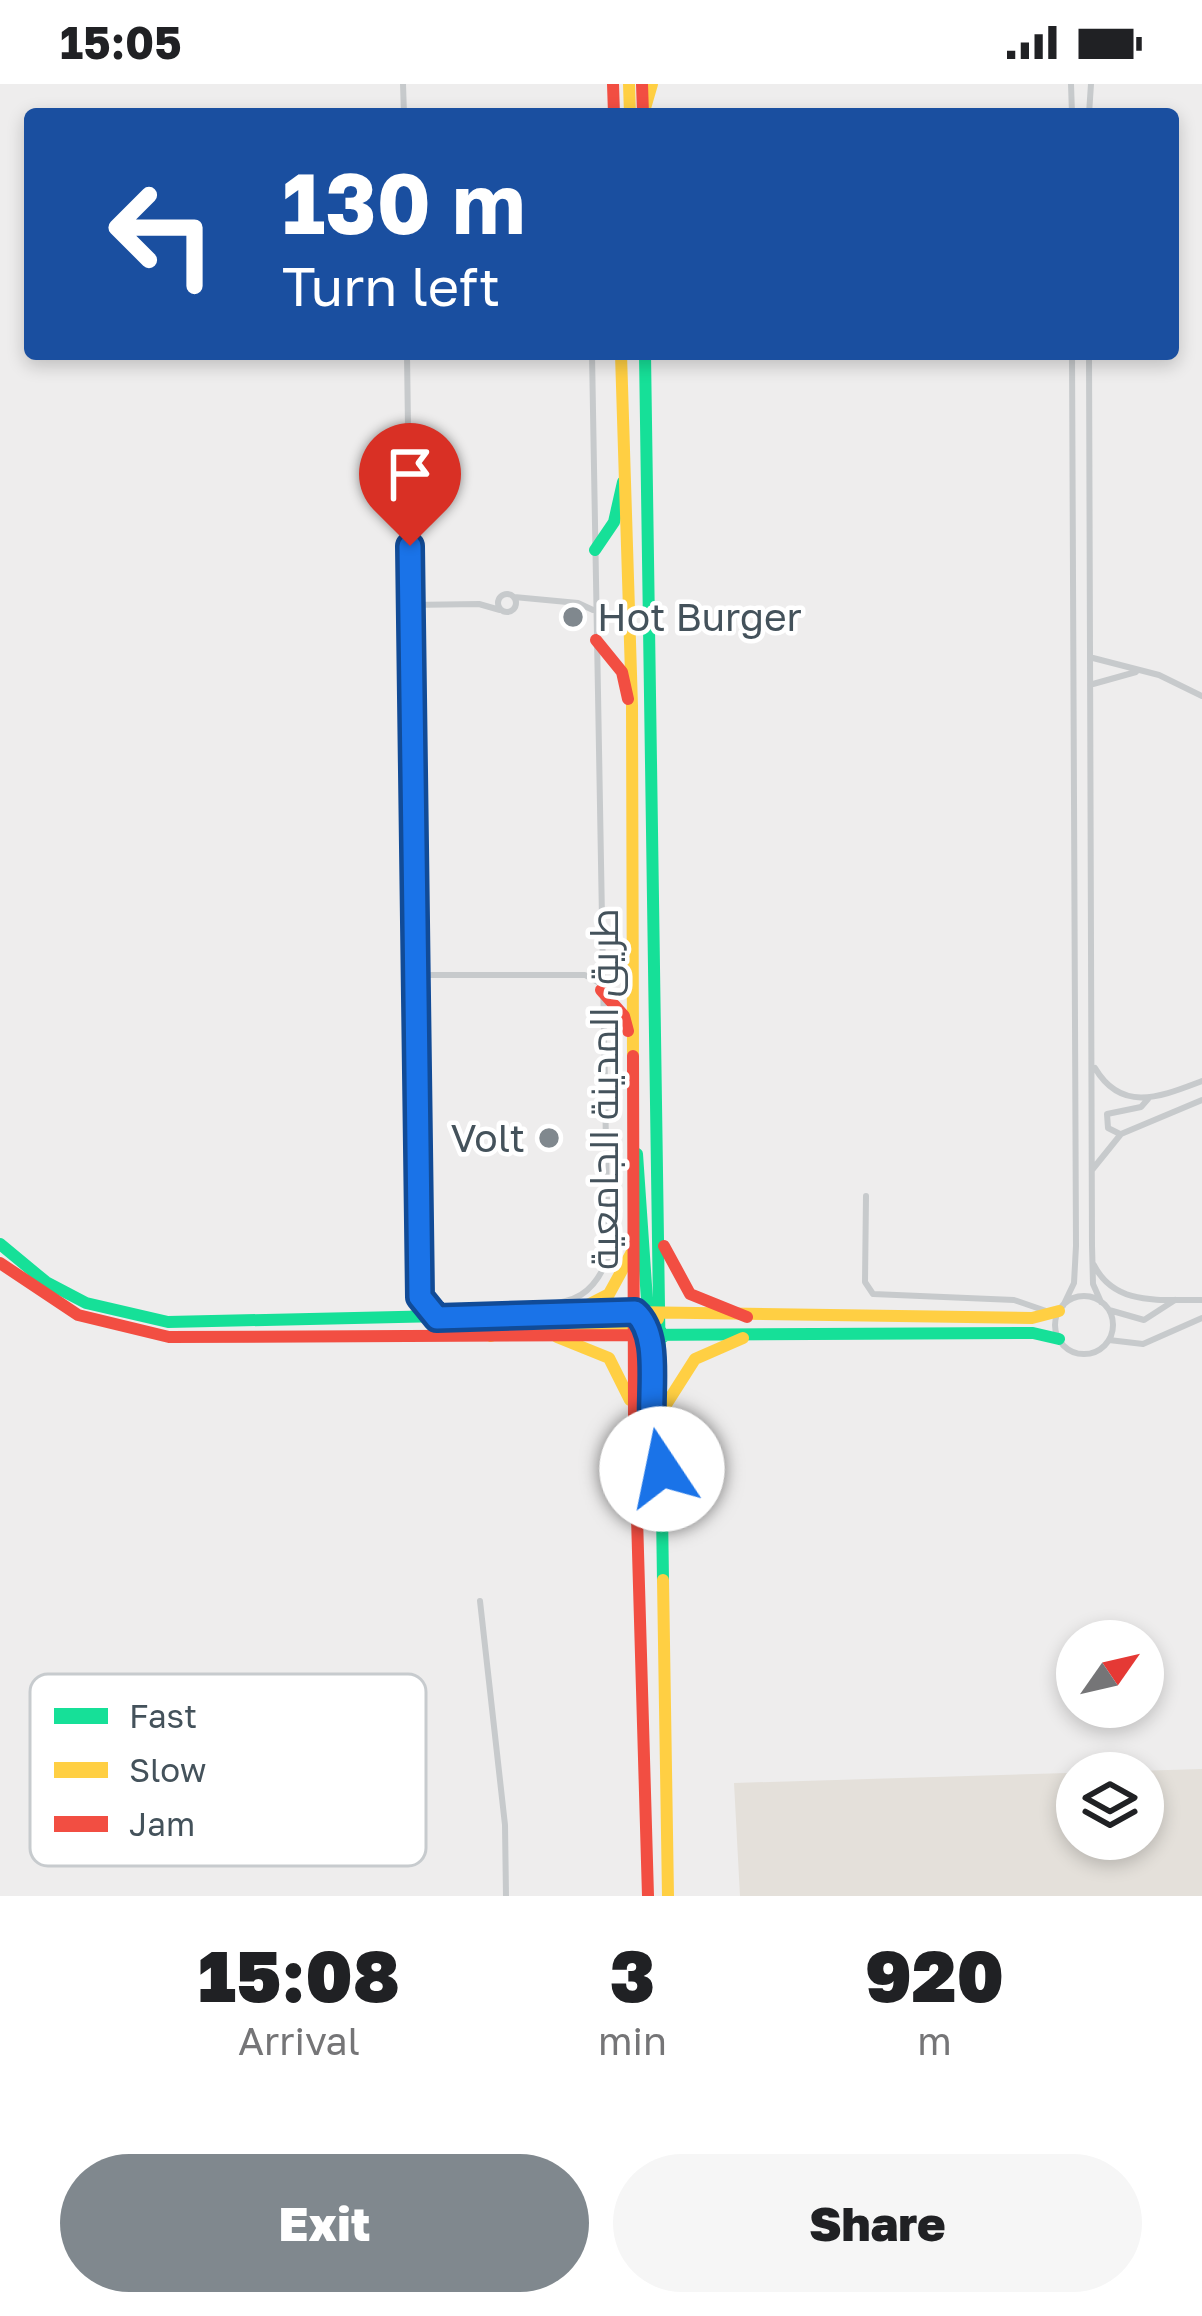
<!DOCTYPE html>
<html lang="en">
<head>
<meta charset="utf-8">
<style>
	:root { --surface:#fff; --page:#f6f6f6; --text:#202124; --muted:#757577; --accent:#80888e }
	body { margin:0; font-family:"Golos Text",Cairo,sans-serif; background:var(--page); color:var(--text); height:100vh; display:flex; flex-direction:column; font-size:45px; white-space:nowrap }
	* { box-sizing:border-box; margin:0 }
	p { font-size:39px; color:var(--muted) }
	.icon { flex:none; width:66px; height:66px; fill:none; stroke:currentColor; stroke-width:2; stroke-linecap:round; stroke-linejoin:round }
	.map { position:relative; height:1812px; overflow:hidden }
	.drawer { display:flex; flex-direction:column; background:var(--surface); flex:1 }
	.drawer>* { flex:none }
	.top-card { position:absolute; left:24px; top:24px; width:1155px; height:252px; border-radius:12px; box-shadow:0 6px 18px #0003; background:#1a4fa0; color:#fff; overflow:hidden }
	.needle { width:78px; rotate:56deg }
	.tools { position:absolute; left:1056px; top:1536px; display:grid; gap:24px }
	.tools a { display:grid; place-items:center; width:108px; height:108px; border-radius:50%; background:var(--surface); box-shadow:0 6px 18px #0003; font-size:60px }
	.pin { position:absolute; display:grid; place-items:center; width:102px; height:102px; color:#fff; margin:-123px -51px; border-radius:50% 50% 50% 0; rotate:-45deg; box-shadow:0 0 12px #0007 }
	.pin .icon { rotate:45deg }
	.me { position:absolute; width:132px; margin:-66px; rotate:349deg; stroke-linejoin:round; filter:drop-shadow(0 0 9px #0008) }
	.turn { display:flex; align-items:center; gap:42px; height:252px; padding:0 60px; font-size:54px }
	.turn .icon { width:156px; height:156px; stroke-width:2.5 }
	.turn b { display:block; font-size:84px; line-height:102px }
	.eta { display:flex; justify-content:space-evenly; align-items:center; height:204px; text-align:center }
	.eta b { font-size:72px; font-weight:800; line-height:84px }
	.action { display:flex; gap:24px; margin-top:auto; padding:24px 60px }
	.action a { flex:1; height:138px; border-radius:72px; background:var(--accent); color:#fff; font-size:48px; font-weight:800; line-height:138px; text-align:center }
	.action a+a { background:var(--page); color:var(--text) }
	.status { display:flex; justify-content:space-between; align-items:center; height:84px; padding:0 60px; background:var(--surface); direction:ltr }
	.status svg { height:33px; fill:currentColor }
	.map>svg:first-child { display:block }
	.commercial { fill:#e4e0da; fill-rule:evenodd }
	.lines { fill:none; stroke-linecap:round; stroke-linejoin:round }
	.street { stroke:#c7cacc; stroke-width:6 }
	.fast { stroke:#16e098; stroke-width:12 }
	.slow { stroke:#ffcf43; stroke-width:12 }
	.jam { stroke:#f24e42; stroke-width:12 }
	.route-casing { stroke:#114b97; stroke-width:30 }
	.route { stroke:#1a73e8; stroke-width:21 }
	.poi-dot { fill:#80888e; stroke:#fff; stroke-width:4.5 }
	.labels { text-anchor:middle; stroke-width:9; stroke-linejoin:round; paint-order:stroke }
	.poi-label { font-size:39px; fill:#44525b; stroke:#fff; text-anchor:start }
	.street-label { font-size:39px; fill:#44525b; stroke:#fff }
	.key { fill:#fff; stroke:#c7cbce; stroke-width:3 }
	.key-label { font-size:33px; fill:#44525b }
</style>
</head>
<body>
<div class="status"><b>15:05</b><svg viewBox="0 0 49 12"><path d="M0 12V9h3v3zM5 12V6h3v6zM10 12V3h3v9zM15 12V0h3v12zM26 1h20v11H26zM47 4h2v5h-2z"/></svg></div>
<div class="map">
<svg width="1202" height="1812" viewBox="0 0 1202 1812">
	<rect width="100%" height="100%" fill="#eeeded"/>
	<path class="commercial" d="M1202,1685V1812H740L734,1699ZM1077,1689H1143V1755H1077Z"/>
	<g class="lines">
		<path class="street" d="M403,0L404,30
			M1071,0L1072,30
			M1089,30L1091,0
			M407,270L420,1213L412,1230
			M1089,270L1092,1161L1093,1200L1101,1218
			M498 519a9 9 0 1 1 18 0a9 9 0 1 1-18 0Z
			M514,513L578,519L593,526
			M410,521L479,520L500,526
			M1093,574L1159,591L1202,612
			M1093,600L1136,588
			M417,891H585L601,900
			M1095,984C1122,1030 1162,1012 1202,997
			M1120,1050L1108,1044L1107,1030L1141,1023L1148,1015
			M1092,1086L1121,1050L1202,1016
			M866,1112L865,1198L873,1210L1014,1216L1049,1228
			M1094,1181C1115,1223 1161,1215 1202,1216
			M1055 1241a29 29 0 1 1 58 0a29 29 0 1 1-58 0Z
			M1063,1222L1074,1199L1076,1162L1072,270
			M1109,1226L1144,1236L1175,1216
			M513,1229C552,1212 585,1232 608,1174L592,270
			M1109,1256L1143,1260L1202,1234
			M480,1517L505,1741L506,1812"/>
		<path class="fast" d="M645,270L663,1496
			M595,466L614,438L623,398
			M637,1070L647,1216L663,1253
			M0,1160L46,1198L86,1219L168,1238L629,1228
			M634,1251L1033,1249L1059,1255"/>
		<path class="slow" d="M629,0L630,30
			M645,24L652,0
			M621,270L632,622L633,972
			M629,1228L1032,1234L1059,1227
			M572,1229L609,1210L632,1168
			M646,1239L652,1361L659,1380
			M491,1252L516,1242L641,1241L658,1235
			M557,1253L609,1274L630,1316
			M667,1319L695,1275L743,1254
			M663,1496L668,1812"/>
		<path class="jam" d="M613,0L614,30
			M642,0L643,30
			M596,556L622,588L628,615
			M601,906L624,932L628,947
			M633,972L634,1330L648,1812
			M664,1162L690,1210L747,1233
			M0,1179L78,1231L169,1253L634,1251"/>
	</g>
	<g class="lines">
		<g class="route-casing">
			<path id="route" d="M410,462L420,1213L437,1234L635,1228C670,1259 637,1342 662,1385"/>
		</g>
		<use href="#route" class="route"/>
	</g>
	<g class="poi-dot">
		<circle cx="573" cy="533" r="12"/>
		<circle cx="549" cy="1054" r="12"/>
	</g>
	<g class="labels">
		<g class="poi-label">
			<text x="597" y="547">Hot Burger</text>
			<text x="525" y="1068" text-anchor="end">Volt</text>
		</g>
		<g class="street-label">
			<text transform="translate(604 1005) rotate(-90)" y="14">طريق المدينة الجامعية</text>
		</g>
	</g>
	<rect x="30" y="1590" width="396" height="192" rx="18" class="key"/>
	<rect x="54" y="1624" width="54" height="16" fill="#16e098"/>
	<rect x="54" y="1678" width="54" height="16" fill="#ffcf43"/>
	<rect x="54" y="1732" width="54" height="16" fill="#f24e42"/>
	<g class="key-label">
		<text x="129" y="1644">Fast</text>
		<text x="129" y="1698">Slow</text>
		<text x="129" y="1752">Jam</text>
	</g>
</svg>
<div class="tools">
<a><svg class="needle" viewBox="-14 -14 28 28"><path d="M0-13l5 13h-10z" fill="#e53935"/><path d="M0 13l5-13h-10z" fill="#757577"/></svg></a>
<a><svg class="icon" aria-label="layers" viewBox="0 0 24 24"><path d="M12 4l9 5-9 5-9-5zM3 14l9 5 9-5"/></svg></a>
</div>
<div class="pin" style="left:410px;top:462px;background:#d93025"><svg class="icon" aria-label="arrive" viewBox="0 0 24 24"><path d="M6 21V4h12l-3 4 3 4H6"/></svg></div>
<svg class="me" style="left:662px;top:1385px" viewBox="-20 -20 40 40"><circle r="19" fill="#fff"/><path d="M0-13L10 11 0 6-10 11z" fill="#1a73e8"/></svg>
<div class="top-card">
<div class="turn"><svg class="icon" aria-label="left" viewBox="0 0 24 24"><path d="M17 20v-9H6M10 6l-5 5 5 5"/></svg><div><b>130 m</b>Turn left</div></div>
</div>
</div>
<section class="drawer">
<div class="eta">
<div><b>15:08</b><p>Arrival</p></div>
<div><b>3</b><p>min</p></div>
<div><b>920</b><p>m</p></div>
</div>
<div class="action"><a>Exit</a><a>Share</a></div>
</section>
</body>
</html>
